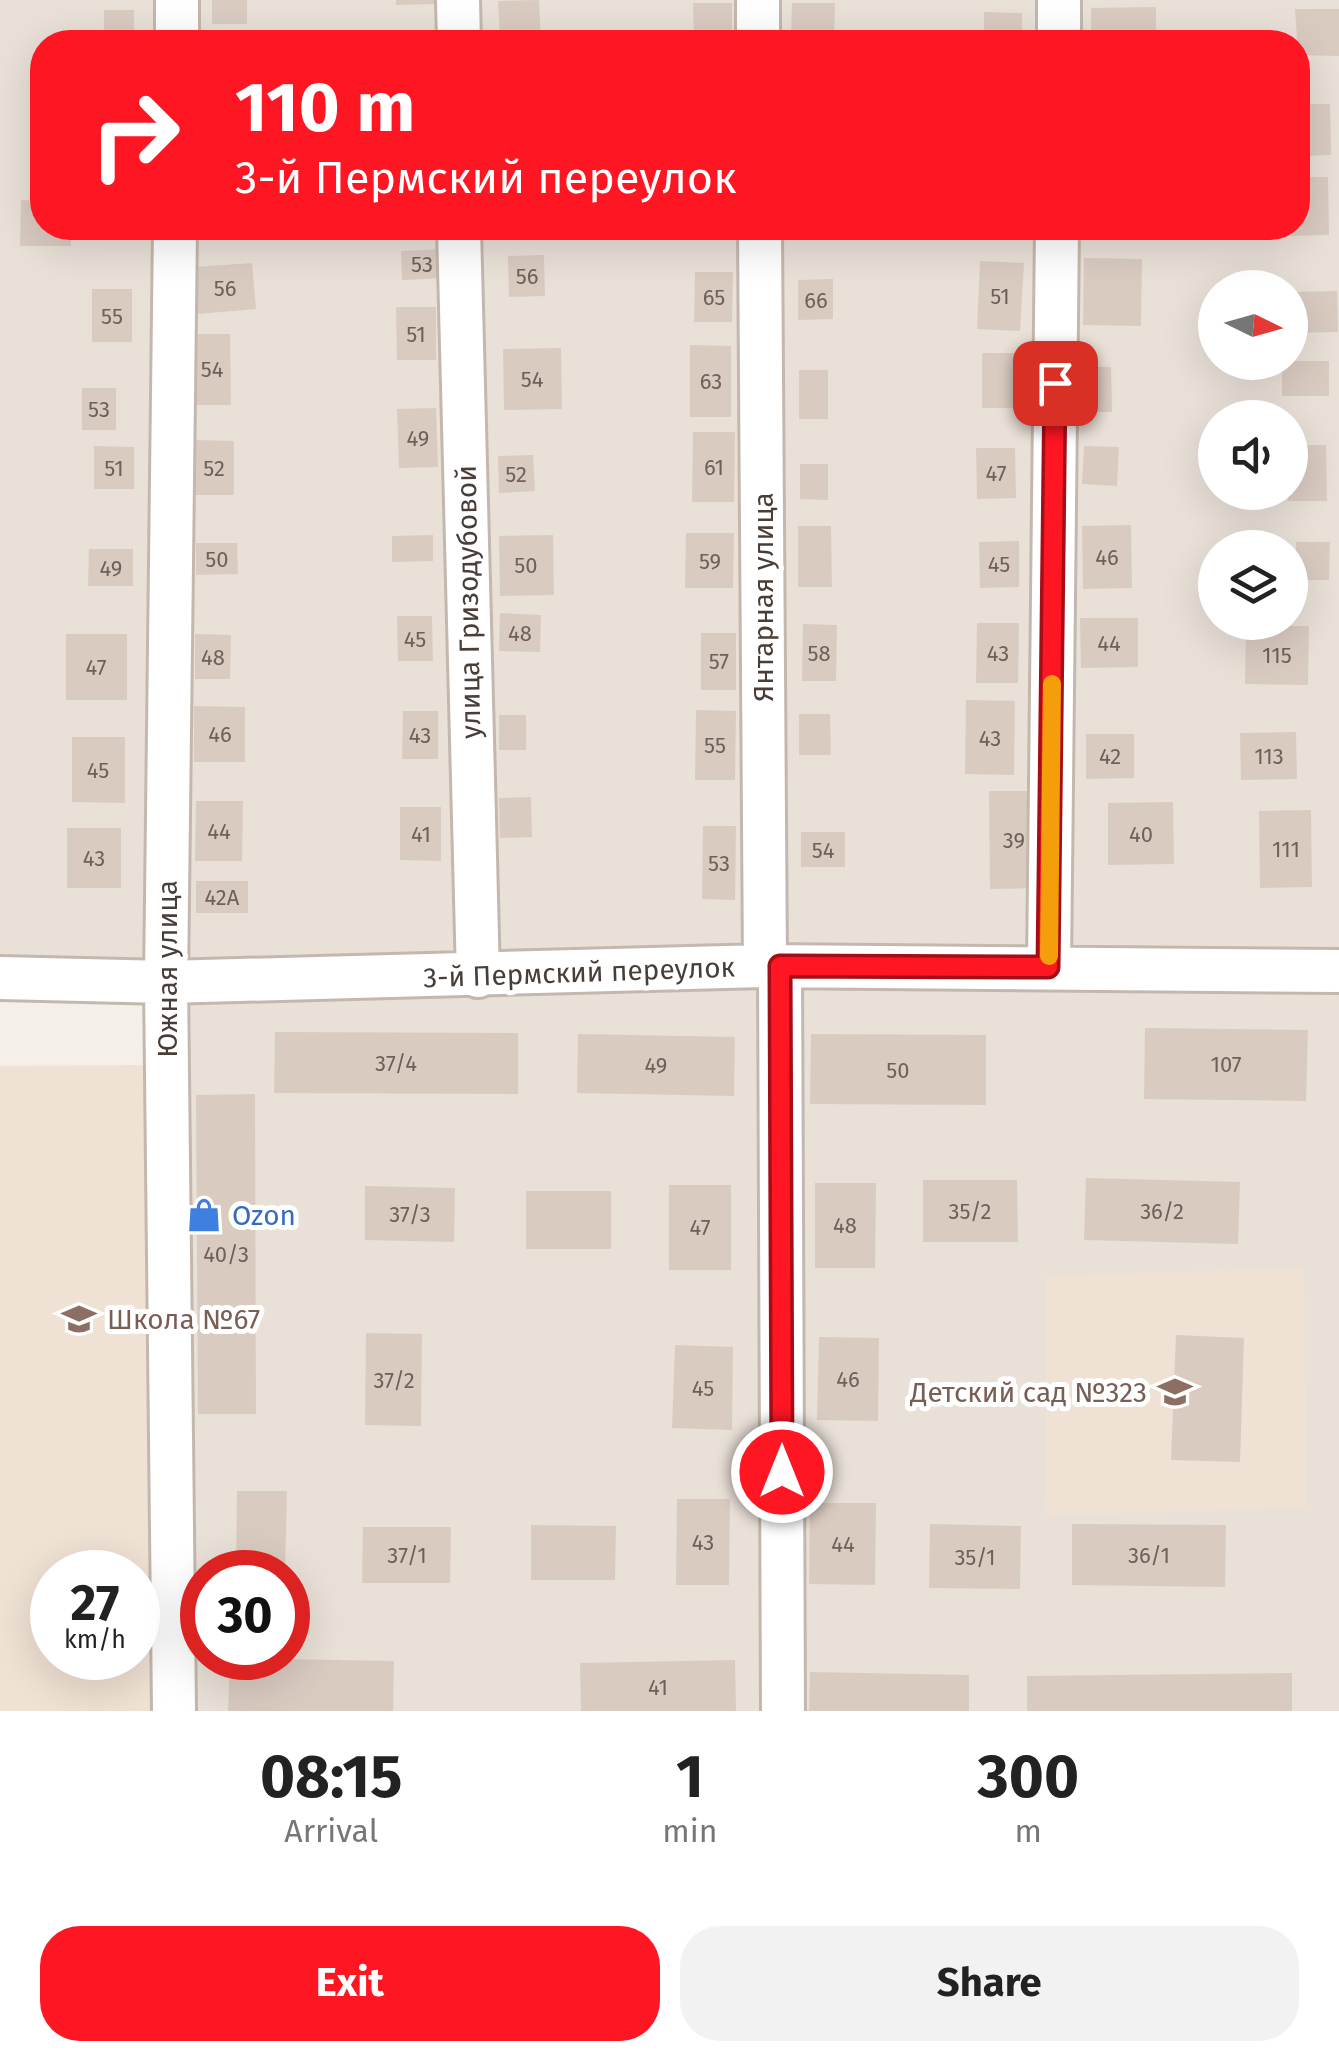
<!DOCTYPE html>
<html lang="en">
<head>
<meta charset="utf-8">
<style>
	:root { --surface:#fff; --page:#f2f2f2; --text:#222; --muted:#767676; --accent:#ff1623 }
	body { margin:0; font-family:"Fira Sans",sans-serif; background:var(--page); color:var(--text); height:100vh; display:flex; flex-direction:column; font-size:38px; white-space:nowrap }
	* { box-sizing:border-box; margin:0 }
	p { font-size:32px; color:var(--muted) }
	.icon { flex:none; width:55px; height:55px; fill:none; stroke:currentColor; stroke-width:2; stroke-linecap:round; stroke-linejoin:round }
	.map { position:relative; height:1711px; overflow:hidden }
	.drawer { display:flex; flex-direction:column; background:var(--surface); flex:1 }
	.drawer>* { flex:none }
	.guide { position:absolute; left:30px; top:30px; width:1280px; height:210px; border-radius:40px; box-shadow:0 10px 40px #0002; background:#ff1623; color:#fff; overflow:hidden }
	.needle { width:65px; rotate:95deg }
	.tools { position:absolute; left:1198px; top:270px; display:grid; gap:20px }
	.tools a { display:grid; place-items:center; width:110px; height:110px; border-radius:50%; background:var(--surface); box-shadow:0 10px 40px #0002; font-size:50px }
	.speed { position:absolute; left:30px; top:1550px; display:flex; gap:20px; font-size:50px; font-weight:700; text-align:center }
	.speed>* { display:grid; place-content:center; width:130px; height:130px; border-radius:50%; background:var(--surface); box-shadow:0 10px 40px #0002; line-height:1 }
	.speed small { font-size:25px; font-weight:400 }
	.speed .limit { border:15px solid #d22; background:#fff; color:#111 }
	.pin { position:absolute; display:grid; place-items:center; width:85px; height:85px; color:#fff; margin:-42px; border-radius:20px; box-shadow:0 5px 15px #0006 }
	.me { position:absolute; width:110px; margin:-55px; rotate:0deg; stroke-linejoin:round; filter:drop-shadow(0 0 8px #0008) }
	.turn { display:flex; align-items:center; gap:35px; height:210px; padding:0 40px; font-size:45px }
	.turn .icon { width:130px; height:130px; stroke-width:2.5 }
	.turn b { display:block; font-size:70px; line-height:85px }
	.eta { display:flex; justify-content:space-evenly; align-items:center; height:170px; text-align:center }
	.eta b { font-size:60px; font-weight:700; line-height:70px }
	.primary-button { display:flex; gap:20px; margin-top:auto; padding:20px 40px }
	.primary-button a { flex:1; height:115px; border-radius:40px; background:var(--accent); color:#fff; font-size:40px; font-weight:700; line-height:115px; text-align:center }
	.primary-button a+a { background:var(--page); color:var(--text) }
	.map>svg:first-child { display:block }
	.residential { fill:#e9e0d7; fill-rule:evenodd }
	.education { fill:#efe1d3; fill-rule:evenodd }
	.building { fill:#dacbc1 }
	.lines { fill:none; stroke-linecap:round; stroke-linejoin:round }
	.minor-casing { stroke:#c4b8ae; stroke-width:48 }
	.minor { stroke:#fff; stroke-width:42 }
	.route-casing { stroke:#a60e17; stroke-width:25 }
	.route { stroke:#ff1623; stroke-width:18 }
	.slow { stroke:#f59e0b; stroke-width:18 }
	.labels { text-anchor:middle; stroke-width:10; stroke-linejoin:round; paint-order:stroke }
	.number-label { font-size:22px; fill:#6d615a }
	.street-label { font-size:28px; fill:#493e37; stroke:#fff }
	.shop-label { font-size:28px; fill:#366cbe; stroke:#fff; text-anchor:start }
	.education-label { font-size:28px; fill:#785e54; stroke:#fff; text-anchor:start }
</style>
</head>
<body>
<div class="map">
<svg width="1339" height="1711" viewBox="0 0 1339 1711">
	<rect width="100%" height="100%" fill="#f5efe9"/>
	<path class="residential" d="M0,0H1339V1711H174L166,983L0,978ZM42,42H1298V228H42ZM1215,288H1290V362H1215ZM1215,418H1290V492H1215ZM1215,548H1290V622H1215ZM202,1572H288V1658H202Z"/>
	<path class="education" d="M156,1065L161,1711H0V1066ZM52,1572H138V1658H52Z
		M1304,1268L1307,1508L1045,1516L1046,1276Z"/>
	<path class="building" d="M212,0H247V24H212Z
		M396,0H435V4L396,5Z
		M539,0L541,42H500L498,1Z
		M693,3H732V42H694Z
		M792,3H835L834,42H791Z
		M1156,7V42H1091V8Z
		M1295,9H1339V56L1298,55Z
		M104,10H134V42H104Z
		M984,12L1022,13V42H984Z
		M1298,104H1330L1331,155L1298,156Z
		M1298,177H1328L1329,235L1282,236V228H1298Z
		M21,200L42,201V228H71V246H20Z
		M194,228H231V235H194Z
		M705,228H734V234H705Z
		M442,249L444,278L402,280L401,251Z
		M544,255L545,296L509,297L508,256Z
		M1084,258L1142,259L1141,326L1083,325Z
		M980,261L1024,263L1020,331L977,329Z
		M252,263L256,309L198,314L194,267Z
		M695,272H733L732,322H694Z
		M833,279V319L798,320V280Z
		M92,289H132V342H92Z
		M1337,291L1338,332L1290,333V292Z
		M396,307H436V360H397Z
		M194,334H230L231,405H194Z
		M690,345L731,346V417H690Z
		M561,348L562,409L504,410L503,349Z
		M982,353H1018L1017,408H982Z
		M1290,361H1329V396H1282V362Z
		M1084,367H1111L1112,412H1084Z
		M799,370H828V419H799Z
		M82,388H116V430H82Z
		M436,408L438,467L399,468L397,409Z
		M693,432H735L734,502H692Z
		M194,440L234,441V495H194Z
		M1290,445H1326L1327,501H1288Z
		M94,446L134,447V489H94Z
		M1084,446L1119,447L1117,486L1082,484Z
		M976,448H1015L1016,498L977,499Z
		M533,455L535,491L499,493L498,456Z
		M800,464H828V500L800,499Z
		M1131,525L1132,588L1083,589L1082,526Z
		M798,526H831L832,587H798Z
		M686,533H734L733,588H685Z
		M433,535V561L392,562V536Z
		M553,535L554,595L500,596L499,536Z
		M1019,541V587L980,588L979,542Z
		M1296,542H1330L1329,580H1296Z
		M196,543H237L238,574L196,575Z
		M89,549H133V586H88Z
		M500,613L541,615L540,652L499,651Z
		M397,616H432L433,661H398Z
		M1080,618H1138V667L1081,668Z
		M977,623H1019L1018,683H976Z
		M803,624L837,625L836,681H802Z
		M1246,626H1309L1308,685L1245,684Z
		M701,633H736V690H701Z
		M66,634H127V700H66Z
		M195,634L231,635L230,679H195Z
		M966,700L1015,701L1014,775L965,774Z
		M194,706L245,707V762H194Z
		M696,710L736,711L735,780H695Z
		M403,711H438V759H402Z
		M799,714H830L831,755H799Z
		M499,715H526V750H499Z
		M1296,732L1297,779L1241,780L1240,733Z
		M1086,734H1134V778L1086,779Z
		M72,737H125V803L72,802Z
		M989,791H1038L1039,888L990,889Z
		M531,797L532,837L500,838L499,798Z
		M196,801H243L242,861H195Z
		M1173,802L1174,864L1108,865V803Z
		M400,807H441V861L400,860Z
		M1311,810L1312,887L1260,888L1259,811Z
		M703,826H736L735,900L702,899Z
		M67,828H121V888H67Z
		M801,832H845V867H801Z
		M196,881H248V913H196Z
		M1145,1028L1308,1030L1306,1101L1144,1099Z
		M275,1032L518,1033V1094L274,1093Z
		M578,1034L735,1037L734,1096L577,1093Z
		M811,1034L986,1035V1105L810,1104Z
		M255,1094L256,1414H198L196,1095Z
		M1086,1178L1240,1182L1238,1244L1084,1240Z
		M923,1180H1017L1018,1242H923Z
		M815,1183H876L875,1268H815Z
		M669,1185H731V1270H669Z
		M365,1186L455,1188L454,1242L365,1240Z
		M526,1191H611V1249H526Z
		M366,1333L422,1334L421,1426L365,1425Z
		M1176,1335L1244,1338L1240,1462L1171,1460Z
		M819,1337L879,1338L878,1421L817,1420Z
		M675,1345L733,1347L732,1430L672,1428Z
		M237,1491H287L285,1572H236Z
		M677,1499H730L729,1585H676Z
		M810,1503H876L875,1585L809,1584Z
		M930,1524L1021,1526L1020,1589L929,1588Z
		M1072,1524L1226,1525L1225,1587L1072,1585Z
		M531,1525L616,1526L615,1580H531Z
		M363,1527H451L450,1583H362Z
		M230,1658L394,1661L393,1711H228Z
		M735,1660L736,1711H581L580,1663Z
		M810,1672L969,1675V1711H809Z
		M1292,1673V1711H1027V1676Z"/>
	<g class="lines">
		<g class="minor-casing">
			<path id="minor" d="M458,0L459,42
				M758,0V42
				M177,42V0
				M1059,42V0
				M459,228L478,976
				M760,228L765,966
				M780,966L783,1711
				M1049,967L1057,228
				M0,978L166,982L765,966L1339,971
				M174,1711L166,982L175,228"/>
		</g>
		<use href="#minor" class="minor"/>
	</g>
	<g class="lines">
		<g class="route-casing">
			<path id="route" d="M782,1472L780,966L1048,967L1055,383"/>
		</g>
		<use href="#route" class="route"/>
		<path class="slow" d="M1049,956L1052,684"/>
	</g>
	<defs>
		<g id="shop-bare" transform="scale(2.7)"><path d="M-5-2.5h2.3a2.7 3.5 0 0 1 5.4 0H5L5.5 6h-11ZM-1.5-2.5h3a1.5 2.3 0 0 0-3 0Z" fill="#3f7fe0" stroke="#fff" stroke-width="2.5" paint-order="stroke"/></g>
		<g id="school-bare" transform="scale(2.7)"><path d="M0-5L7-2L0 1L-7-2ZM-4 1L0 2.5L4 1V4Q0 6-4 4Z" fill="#8d6e63" stroke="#fff" stroke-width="2.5" paint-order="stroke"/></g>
	</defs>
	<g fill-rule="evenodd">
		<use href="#shop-bare" x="204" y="1215"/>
		<use href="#school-bare" x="79" y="1319"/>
		<use href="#school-bare" x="1175" y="1392"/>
	</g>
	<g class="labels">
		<g class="number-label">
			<text x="422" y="272">53</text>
			<text x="527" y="284">56</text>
			<text x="225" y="296">56</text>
			<text x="1000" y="304">51</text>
			<text x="714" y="305">65</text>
			<text x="816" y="308">66</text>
			<text x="112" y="324">55</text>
			<text x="416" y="342">51</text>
			<text x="212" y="377">54</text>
			<text x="532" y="387">54</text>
			<text x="711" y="389">63</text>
			<text x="99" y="417">53</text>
			<text x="418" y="446">49</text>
			<text x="714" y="475">61</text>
			<text x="114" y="476">51</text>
			<text x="214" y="476">52</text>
			<text x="996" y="481">47</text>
			<text x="516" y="482">52</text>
			<text x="1107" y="565">46</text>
			<text x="217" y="567">50</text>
			<text x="710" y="569">59</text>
			<text x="999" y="572">45</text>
			<text x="526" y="573">50</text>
			<text x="111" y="576">49</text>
			<text x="520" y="641">48</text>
			<text x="415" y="647">45</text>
			<text x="1109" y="651">44</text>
			<text x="819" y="661">58</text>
			<text x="998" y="661">43</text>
			<text x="1277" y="663">115</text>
			<text x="213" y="665">48</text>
			<text x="719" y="669">57</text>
			<text x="96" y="675">47</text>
			<text x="220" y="742">46</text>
			<text x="420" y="743">43</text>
			<text x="990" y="746">43</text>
			<text x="715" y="753">55</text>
			<text x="1110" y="764">42</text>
			<text x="1269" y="764">113</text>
			<text x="98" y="778">45</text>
			<text x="219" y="839">44</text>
			<text x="421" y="842">41</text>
			<text x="1141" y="842">40</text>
			<text x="1014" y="848">39</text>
			<text x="1286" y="857">111</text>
			<text x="823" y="858">54</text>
			<text x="94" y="866">43</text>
			<text x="719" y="871">53</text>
			<text x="222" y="905">42А</text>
			<text x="396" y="1071">37/4</text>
			<text x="1226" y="1072">107</text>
			<text x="656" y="1073">49</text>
			<text x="898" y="1078">50</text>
			<text x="970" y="1219">35/2</text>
			<text x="1162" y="1219">36/2</text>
			<text x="410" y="1222">37/3</text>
			<text x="845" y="1233">48</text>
			<text x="700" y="1235">47</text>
			<text x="226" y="1262">40/3</text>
			<text x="848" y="1387">46</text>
			<text x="394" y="1388">37/2</text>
			<text x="703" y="1396">45</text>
			<text x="703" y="1550">43</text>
			<text x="843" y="1552">44</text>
			<text x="407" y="1563">37/1</text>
			<text x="1149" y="1563">36/1</text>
			<text x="975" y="1565">35/1</text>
			<text x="658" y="1695">41</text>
		</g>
		<g class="street-label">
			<text transform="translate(763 597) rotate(-90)" y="10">Янтарная улица</text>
			<text transform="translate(468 602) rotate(-91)" y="10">улица Гризодубовой</text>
			<text transform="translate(167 969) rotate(-90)" y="10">Южная улица</text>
			<text transform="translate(579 972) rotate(-2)" y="10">3-й Пермский переулок</text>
		</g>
		<g class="shop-label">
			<text x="232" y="1225">Ozon</text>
		</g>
		<g class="education-label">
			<text x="107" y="1329">Школа №67</text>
			<text x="1147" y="1402" text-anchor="end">Детский сад №323</text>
		</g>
	</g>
</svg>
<div class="tools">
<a><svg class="needle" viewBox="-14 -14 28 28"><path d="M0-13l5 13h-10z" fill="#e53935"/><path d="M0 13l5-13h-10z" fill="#767676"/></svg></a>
<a><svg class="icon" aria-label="sound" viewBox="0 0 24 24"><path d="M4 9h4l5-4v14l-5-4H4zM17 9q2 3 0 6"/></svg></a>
<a><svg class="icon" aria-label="layers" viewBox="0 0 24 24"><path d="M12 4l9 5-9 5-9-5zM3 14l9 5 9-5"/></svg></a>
</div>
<div class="speed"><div>27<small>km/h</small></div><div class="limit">30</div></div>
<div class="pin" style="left:1055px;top:383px;background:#d93025"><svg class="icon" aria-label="arrive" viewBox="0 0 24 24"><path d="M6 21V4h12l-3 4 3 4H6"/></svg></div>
<svg class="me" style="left:782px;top:1472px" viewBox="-20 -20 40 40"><circle r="17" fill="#ff1623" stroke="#fff" stroke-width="3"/><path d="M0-11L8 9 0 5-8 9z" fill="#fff"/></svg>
<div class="guide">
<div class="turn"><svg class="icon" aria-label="right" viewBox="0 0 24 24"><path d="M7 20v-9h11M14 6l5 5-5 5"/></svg><div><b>110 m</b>3-й Пермский переулок</div></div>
</div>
</div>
<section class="drawer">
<div class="eta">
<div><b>08:15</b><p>Arrival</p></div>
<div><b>1</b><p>min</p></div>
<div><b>300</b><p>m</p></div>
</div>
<div class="primary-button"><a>Exit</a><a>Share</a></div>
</section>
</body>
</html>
